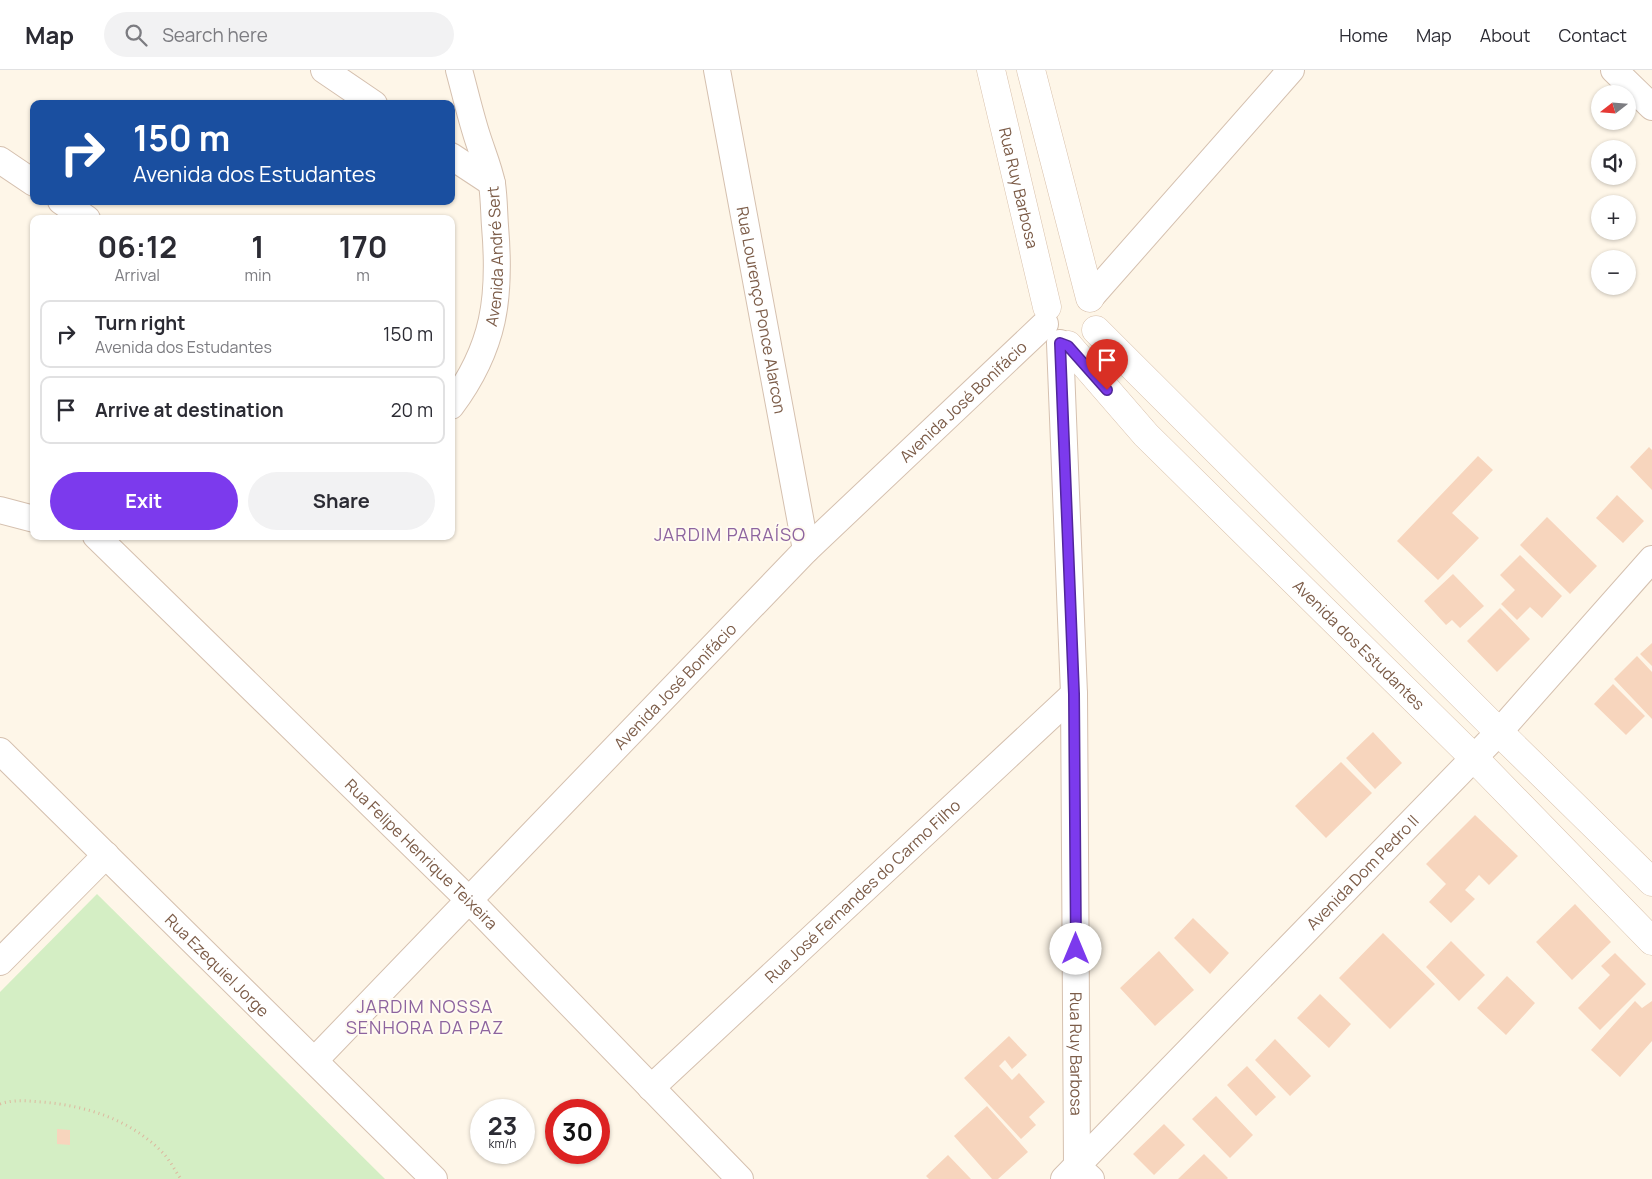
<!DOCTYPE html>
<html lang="en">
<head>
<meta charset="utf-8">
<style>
	:root { --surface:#fff; --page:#f2f2f3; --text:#2b2b33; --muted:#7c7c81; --line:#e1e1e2; --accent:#7c3aed }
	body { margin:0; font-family:Manrope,sans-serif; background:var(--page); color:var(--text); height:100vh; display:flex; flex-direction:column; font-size:19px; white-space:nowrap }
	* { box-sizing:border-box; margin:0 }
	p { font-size:16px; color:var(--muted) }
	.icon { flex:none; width:28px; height:28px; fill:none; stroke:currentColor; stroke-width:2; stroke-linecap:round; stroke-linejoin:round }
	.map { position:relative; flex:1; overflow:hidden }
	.drawer { position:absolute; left:30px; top:145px; width:425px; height:325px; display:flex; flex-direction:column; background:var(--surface); border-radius:10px; box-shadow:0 1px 4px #0004 }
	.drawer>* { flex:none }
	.top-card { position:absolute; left:30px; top:30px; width:425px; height:105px; border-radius:10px; box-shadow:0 1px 4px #0004; background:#1a4fa0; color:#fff; overflow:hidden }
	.needle { width:32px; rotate:253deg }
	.controls { position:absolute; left:1591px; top:15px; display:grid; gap:10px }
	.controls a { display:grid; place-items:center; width:45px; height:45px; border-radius:50%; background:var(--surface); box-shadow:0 1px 4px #0004; font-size:25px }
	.speed { position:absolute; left:470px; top:1029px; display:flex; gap:10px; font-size:25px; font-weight:700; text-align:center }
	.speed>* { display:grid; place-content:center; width:65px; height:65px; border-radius:50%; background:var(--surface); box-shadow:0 1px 4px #0004; line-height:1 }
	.speed small { font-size:12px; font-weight:400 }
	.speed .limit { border:8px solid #d22; background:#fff; color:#111 }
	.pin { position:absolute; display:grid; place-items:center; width:42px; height:42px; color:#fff; margin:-51px -21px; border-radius:50% 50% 50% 0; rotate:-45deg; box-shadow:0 0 5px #0007 }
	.pin .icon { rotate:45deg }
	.me { position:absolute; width:55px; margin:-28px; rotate:0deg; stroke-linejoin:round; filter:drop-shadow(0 0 4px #0008) }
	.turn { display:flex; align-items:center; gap:18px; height:105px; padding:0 20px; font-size:22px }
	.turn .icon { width:65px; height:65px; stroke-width:2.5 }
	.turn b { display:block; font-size:35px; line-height:42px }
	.eta { display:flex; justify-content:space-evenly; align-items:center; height:85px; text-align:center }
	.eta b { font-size:30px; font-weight:700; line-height:35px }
	.cta { display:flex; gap:10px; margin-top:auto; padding:10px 20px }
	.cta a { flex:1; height:58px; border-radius:30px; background:var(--accent); color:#fff; font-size:20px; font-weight:700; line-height:58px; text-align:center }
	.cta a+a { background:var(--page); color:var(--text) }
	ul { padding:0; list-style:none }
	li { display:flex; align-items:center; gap:15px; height:68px; margin:0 10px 8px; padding:0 10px; border:2px solid var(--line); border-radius:10px }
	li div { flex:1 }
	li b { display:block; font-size:19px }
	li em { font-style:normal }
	header { display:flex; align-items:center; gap:30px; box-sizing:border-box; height:70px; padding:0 25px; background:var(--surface); border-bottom:1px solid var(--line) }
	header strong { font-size:24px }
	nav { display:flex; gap:28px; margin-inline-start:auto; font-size:18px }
	.search { width:350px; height:45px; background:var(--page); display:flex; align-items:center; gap:12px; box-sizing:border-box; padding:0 18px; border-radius:28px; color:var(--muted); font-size:19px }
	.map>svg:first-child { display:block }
	.green { fill:#d4eec4 }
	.building { fill:#f7d5bd }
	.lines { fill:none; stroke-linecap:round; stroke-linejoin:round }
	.street-casing { stroke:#d5c0af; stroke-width:28 }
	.secondary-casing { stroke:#d8c0ab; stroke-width:29 }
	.path { stroke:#dcb89f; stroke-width:3; stroke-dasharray:1 4; stroke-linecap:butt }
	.street { stroke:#fff; stroke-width:26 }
	.secondary { stroke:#fff; stroke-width:28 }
	.route-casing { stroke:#51269a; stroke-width:12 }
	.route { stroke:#7c3aed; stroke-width:9 }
	.labels { text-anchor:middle; stroke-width:4; stroke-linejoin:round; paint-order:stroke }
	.street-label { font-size:16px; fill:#7c5c48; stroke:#fffaf0 }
	.neighbourhood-label { font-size:18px; letter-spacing:1px; fill:#8d649f; stroke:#fffaf0 }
</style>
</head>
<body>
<header>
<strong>Map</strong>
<div class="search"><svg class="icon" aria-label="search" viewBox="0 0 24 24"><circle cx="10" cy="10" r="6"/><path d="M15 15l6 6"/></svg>Search here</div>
<nav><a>Home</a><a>Map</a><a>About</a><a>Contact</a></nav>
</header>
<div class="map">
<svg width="1652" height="1109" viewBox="0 0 1652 1109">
	<rect width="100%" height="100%" fill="#fef6e8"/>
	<path class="green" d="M97,824L385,1109H0V922Z"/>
	<path class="building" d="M1649,377L1652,380V420L1630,397Z
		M1478,386L1493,400L1452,443L1479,468L1438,510L1397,471Z
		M1617,425L1644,451L1623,473L1596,448Z
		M1547,447L1597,496L1570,524L1520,475Z
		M1520,485L1562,526L1542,548L1530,537L1517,550L1501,534L1515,520L1500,505Z
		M1453,504L1484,536L1460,558L1452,550L1446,555L1424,531Z
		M1500,538L1530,569L1497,602L1467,571Z
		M1652,573V596L1640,584Z
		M1637,586L1652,602V649L1614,609Z
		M1613,614L1645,646L1626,665L1594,634Z
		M1373,662L1402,693L1375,719L1346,688Z
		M1341,692L1372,723L1326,768L1295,736Z
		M1475,745L1518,786L1489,815L1479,805L1465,820L1475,829L1451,853L1429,832L1446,814L1426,794Z
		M1575,834L1611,872L1572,910L1536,872Z
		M1193,848L1229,883L1210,904L1174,868Z
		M1383,863L1435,914L1390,959L1339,908Z
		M1451,871L1485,905L1459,931L1426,897Z
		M1159,881L1194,920L1155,956L1120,918Z
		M1615,883L1646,914L1600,960L1578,938L1610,905L1601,896Z
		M1507,906L1535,933L1506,965L1477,938Z
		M1320,924L1351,954L1329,978L1297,948Z
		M1635,931L1642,938L1652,931V971L1620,1007L1591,980Z
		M1009,966L1027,985L1012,999L1005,990L999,996L1012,1010L1019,1003L1045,1032L1029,1047L1036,1055L1021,1069L964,1008Z
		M1275,969L1311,1006L1290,1026L1255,990Z
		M1247,996L1276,1027L1256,1046L1227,1015Z
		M1216,1026L1253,1065L1230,1088L1192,1049Z
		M987,1036L1028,1082L998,1109H992L954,1066Z
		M1164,1054L1185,1075L1154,1105L1133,1084Z
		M57,1059L70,1060V1075L57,1074Z
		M1204,1084L1228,1108L1227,1109H1178Z
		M948,1085L971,1109H929L926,1106Z"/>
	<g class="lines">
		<g class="street-casing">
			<g id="street">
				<path d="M324,0L374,34"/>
				<path id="s1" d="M717,0L806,480"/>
				<path d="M1614,0L1652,37"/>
				<path d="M451,86L492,113"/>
				<path d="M0,90L34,113"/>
				<path d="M61,131L87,149"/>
				<path d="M1090,228L1291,0"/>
				<path id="s2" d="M1060,273L1074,624L1077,1096L1091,1109"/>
				<path id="s3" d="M451,336C495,277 501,227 495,156C494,142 494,127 492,114C489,98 482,82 477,66C470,44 465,22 459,0"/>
				<path d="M0,440L34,449"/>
				<path id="s4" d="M96,466L470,831L740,1109"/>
				<path id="s5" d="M0,681L434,1109"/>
				<path d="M0,892L106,785"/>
				<path id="s6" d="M315,990L806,480L1045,254"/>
				<path id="s7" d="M651,1018L1074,624"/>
				<path id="s8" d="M1064,1109L1499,662L1652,489"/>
			</g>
		</g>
		<g class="secondary-casing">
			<g id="secondary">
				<path id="s9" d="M991,0L1047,237"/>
				<path d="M1031,0L1090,228"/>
				<path d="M1096,260L1499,662L1652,812"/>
				<path id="s10" d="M1068,275L1146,365L1474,688L1652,871"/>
			</g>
		</g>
		<path class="path" d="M0,1034C14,1029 28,1031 42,1032C88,1036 131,1050 163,1083C170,1090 175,1101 181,1109"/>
		<use href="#street" class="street"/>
		<use href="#secondary" class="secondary"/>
	</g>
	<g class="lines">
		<g class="route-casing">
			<path id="route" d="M1076,879L1074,624L1060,273L1068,276L1107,320"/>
		</g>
		<use href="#route" class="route"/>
	</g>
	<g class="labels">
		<g class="street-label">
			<text dy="6" stroke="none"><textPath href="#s9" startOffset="121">Rua Ruy Barbosa</textPath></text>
			<text dy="6" stroke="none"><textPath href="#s3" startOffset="160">Avenida André Sert</textPath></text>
			<text dy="6" stroke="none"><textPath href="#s1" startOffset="244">Rua Lourenço Ponce Alarcon</textPath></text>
			<text dy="6" stroke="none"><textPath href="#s6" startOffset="924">Avenida José Bonifácio</textPath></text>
			<text dy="6" stroke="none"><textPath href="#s10" startOffset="418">Avenida dos Estudantes</textPath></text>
			<text dy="6" stroke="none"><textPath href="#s6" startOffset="519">Avenida José Bonifácio</textPath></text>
			<text dy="6" stroke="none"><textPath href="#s4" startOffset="455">Rua Felipe Henrique Teixeira</textPath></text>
			<text dy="6" stroke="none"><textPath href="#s8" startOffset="428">Avenida Dom Pedro II</textPath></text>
			<text dy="6" stroke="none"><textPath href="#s7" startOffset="289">Rua José Fernandes do Carmo Filho</textPath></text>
			<text dy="6" stroke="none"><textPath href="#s5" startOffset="305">Rua Ezequiel Jorge</textPath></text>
			<text dy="6" stroke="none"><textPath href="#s2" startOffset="711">Rua Ruy Barbosa</textPath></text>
		</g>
		<g class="neighbourhood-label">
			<text x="730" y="471">JARDIM PARAÍSO</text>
			<text x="425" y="943">JARDIM NOSSA<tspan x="425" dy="21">SENHORA DA PAZ</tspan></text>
		</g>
	</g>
</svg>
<div class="controls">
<a><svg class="needle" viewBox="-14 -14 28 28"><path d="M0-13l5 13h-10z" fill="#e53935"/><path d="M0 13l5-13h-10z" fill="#7c7c81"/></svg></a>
<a><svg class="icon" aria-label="sound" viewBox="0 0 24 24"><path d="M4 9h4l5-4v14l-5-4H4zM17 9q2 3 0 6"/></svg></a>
<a>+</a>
<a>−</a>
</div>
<div class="speed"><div>23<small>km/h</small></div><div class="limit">30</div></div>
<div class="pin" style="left:1107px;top:320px;background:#d93025"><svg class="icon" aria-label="arrive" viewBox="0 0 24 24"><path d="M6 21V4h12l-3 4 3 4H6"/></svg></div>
<svg class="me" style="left:1076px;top:879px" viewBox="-20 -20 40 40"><circle r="19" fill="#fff"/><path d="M0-13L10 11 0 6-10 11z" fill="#7c3aed"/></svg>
<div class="top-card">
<div class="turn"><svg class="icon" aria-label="right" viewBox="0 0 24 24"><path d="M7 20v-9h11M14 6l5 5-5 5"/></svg><div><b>150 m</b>Avenida dos Estudantes</div></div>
</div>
<section class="drawer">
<div class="eta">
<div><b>06:12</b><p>Arrival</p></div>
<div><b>1</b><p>min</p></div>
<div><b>170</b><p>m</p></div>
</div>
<ul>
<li><svg class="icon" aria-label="right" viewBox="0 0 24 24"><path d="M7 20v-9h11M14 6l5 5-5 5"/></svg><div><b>Turn right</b><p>Avenida dos Estudantes</p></div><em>150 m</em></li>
<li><svg class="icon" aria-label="arrive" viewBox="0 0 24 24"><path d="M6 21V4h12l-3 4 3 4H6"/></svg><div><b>Arrive at destination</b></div><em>20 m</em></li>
</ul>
<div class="cta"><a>Exit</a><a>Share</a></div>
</section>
</div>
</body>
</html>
